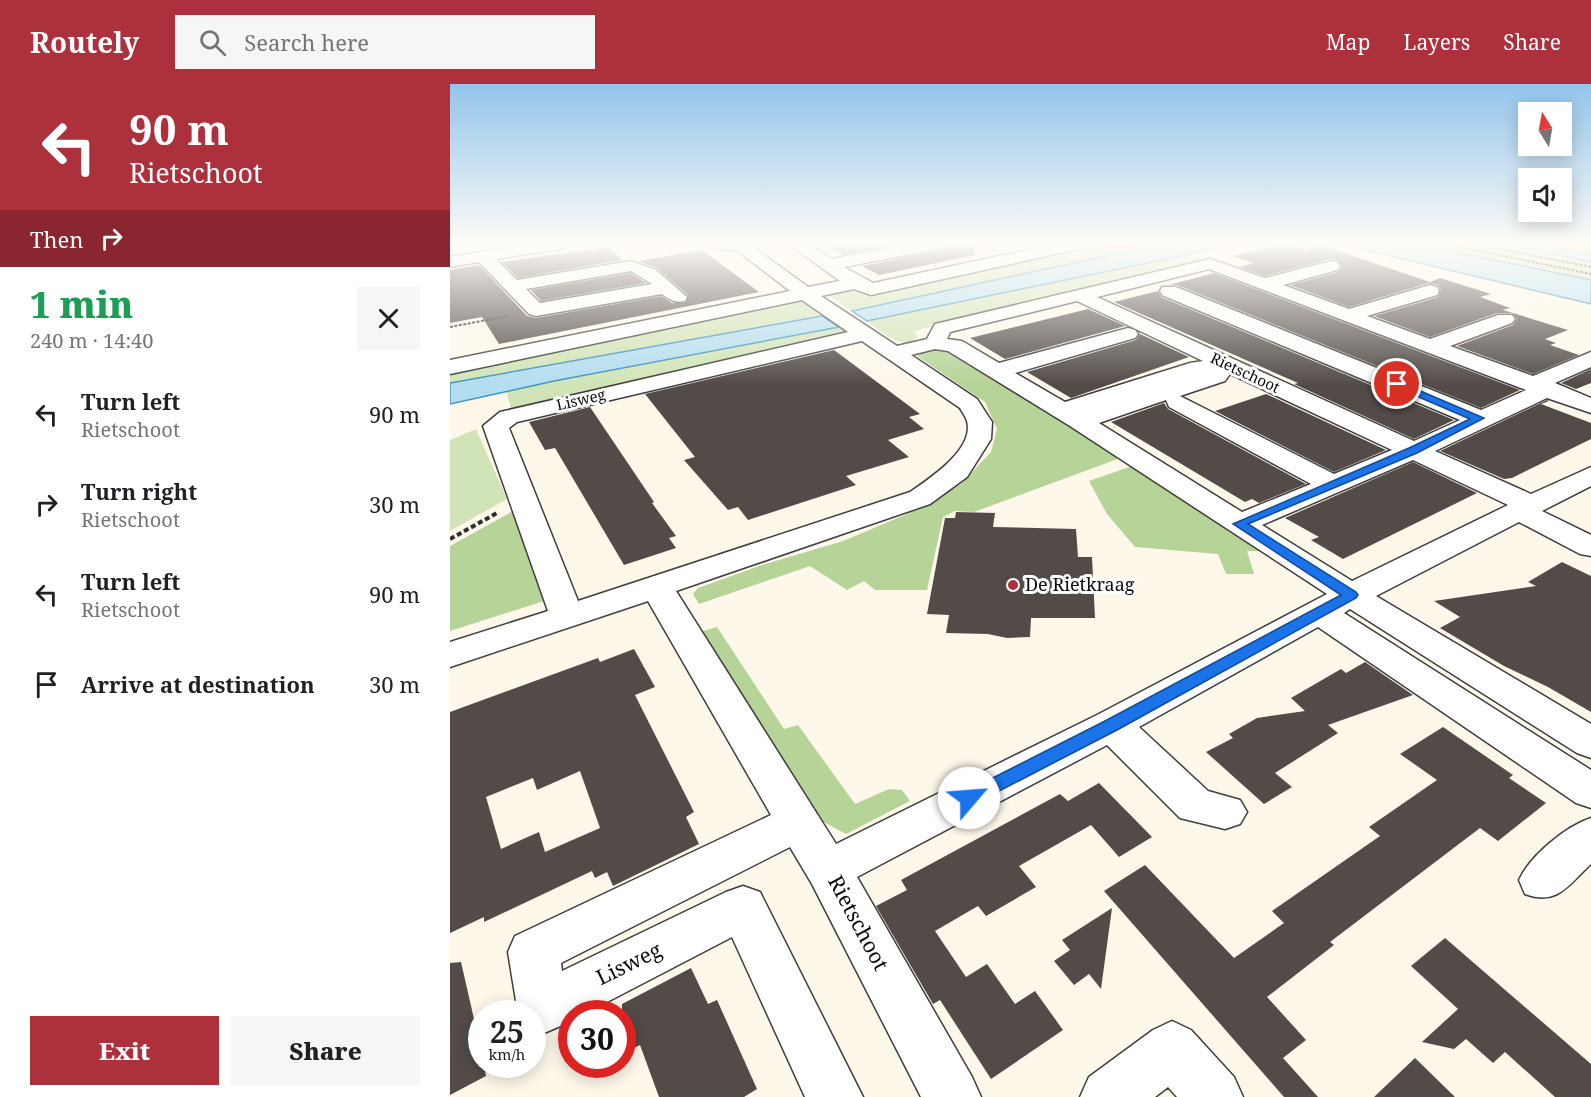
<!DOCTYPE html>
<html lang="en">
<head>
<meta charset="utf-8">
<style>
	:root { --surface:#fff; --page:#f6f6f6; --text:#202124; --muted:#757577; --accent:#ad303d }
	body { margin:0; font-family:"Noto Serif",serif; background:var(--page); color:var(--text); height:100vh; display:flex; flex-direction:column; font-size:22px; white-space:nowrap }
	* { box-sizing:border-box; margin:0 }
	p { font-size:20px; color:var(--muted) }
	.icon { flex:none; width:33px; height:33px; fill:none; stroke:currentColor; stroke-width:2; stroke-linecap:round; stroke-linejoin:round }
	.map { position:relative; flex:1; overflow:hidden }
	.details { display:flex; flex-direction:column; background:var(--surface); width:450px }
	.details>* { flex:none }
	.hud { background:#ad303d; color:#fff; overflow:hidden }
	.needle { width:39px; rotate:349deg }
	.controls { position:absolute; left:1068px; top:18px; display:grid; gap:12px }
	.controls a { display:grid; place-items:center; width:54px; height:54px; border-radius:0px; background:var(--surface); box-shadow:0 3px 15px #0003; font-size:30px }
	.speed { position:absolute; left:18px; top:916px; display:flex; gap:12px; font-size:30px; font-weight:700; text-align:center }
	.speed>* { display:grid; place-content:center; width:78px; height:78px; border-radius:50%; background:var(--surface); box-shadow:0 3px 15px #0003; line-height:1 }
	.speed small { font-size:15px; font-weight:400 }
	.speed .limit { border:9px solid #d22; background:#fff; color:#111 }
	.pin { position:absolute; display:grid; place-items:center; width:51px; height:51px; color:#fff; margin:-26px; border:3px solid #fff; border-radius:50%; box-shadow:0 2px 6px #0007 }
	.me { position:absolute; width:66px; margin:-33px; rotate:63deg; stroke-linejoin:round; filter:drop-shadow(0 0 4px #0008) }
	.turn { display:flex; align-items:center; gap:21px; height:126px; padding:0 30px; font-size:27px }
	.turn .icon { width:78px; height:78px; stroke-width:2.5 }
	.turn b { display:block; font-size:42px; line-height:51px }
	.then { display:flex; align-items:center; height:57px; padding:0 30px; background:#0003; gap:12px; font-size:22px }
	.round { display:grid; place-items:center; flex:none; width:63px; height:63px; border-radius:0px; background:var(--page) }
	.summary { display:flex; align-items:center; justify-content:space-between; height:102px; padding:0 30px }
	h1 { font-size:36px; font-weight:800; line-height:45px; color:#1e9e55 }
	.action { display:flex; gap:12px; margin-top:auto; padding:12px 30px }
	.action a { flex:1; height:69px; border-radius:0px; background:var(--accent); color:#fff; font-size:24px; font-weight:800; line-height:69px; text-align:center }
	.action a+a { background:var(--page); color:var(--text) }
	ul { padding:0; list-style:none }
	li { display:flex; align-items:center; gap:18px; height:90px; padding:0 30px }
	li div { flex:1 }
	li b { display:block; font-size:22px }
	li em { font-style:normal }
	header { display:flex; align-items:center; gap:36px; box-sizing:border-box; height:84px; padding:0 30px; background:var(--accent); color:#fff }
	header strong { font-size:28px }
	nav { display:flex; gap:33px; margin-inline-start:auto; font-size:21px }
	.search { width:420px; height:54px; background:var(--page); display:flex; align-items:center; gap:15px; box-sizing:border-box; padding:0 21px; border-radius:0px; color:var(--muted); font-size:22px }
	main { display:flex; flex:1; min-height:0 }
	.map>svg:first-child { display:block }
	.green { fill:#d1e4b7 }
	.forest { fill:#b6d398 }
	.water { fill:#b3ddf0; stroke:#4195c0; stroke-width:1.5 }
	.building { fill:#524b48; fill-rule:evenodd }
	.lines { fill:none; stroke-linecap:round; stroke-linejoin:round }
	.minor-casing { stroke:#3e3e3e; stroke-width:3 }
	.path-far1 { stroke:#2d2d2d; stroke-width:2; stroke-dasharray:3 1.5; stroke-linecap:butt }
	.path { stroke:#2d2d2d; stroke-width:4; stroke-dasharray:5 3; stroke-linecap:butt }
	.minor { fill:#fff; fill-rule:evenodd }
	.route { fill:#1a73e8; stroke:#114b97; stroke-width:1.5 }
	.poi-dot { fill:#ad303d; stroke:#fff; stroke-width:2 }
	.labels { text-anchor:middle; stroke-width:6; stroke-linejoin:round; paint-order:stroke }
	.far-street-label { font-size:15px; fill:#0b0b0b; stroke:#fff }
	.poi-label { font-size:18px; fill:#0b0b0b; stroke:#fff; text-anchor:start }
	.near-street-label { font-size:21px; fill:#0b0b0b; stroke:#fff }
</style>
</head>
<body>
<header>
<strong>Routely</strong>
<div class="search"><svg class="icon" aria-label="search" viewBox="0 0 24 24"><circle cx="10" cy="10" r="6"/><path d="M15 15l6 6"/></svg>Search here</div>
<nav><a>Map</a><a>Layers</a><a>Share</a></nav>
</header>
<main>
<section class="details">
<div class="hud">
<div class="turn"><svg class="icon" aria-label="left" viewBox="0 0 24 24"><path d="M17 20v-9H6M10 6l-5 5 5 5"/></svg><div><b>90 m</b>Rietschoot</div></div>
<div class="then">Then<svg class="icon" aria-label="right" viewBox="0 0 24 24"><path d="M7 20v-9h11M14 6l5 5-5 5"/></svg></div>
</div>
<div class="summary"><div><h1>1 min</h1><p>240 m · 14:40</p></div><a class="round"><svg class="icon" aria-label="close" viewBox="0 0 24 24"><path d="M6 6l12 12M18 6L6 18"/></svg></a></div>
<ul>
<li><svg class="icon" aria-label="left" viewBox="0 0 24 24"><path d="M17 20v-9H6M10 6l-5 5 5 5"/></svg><div><b>Turn left</b><p>Rietschoot</p></div><em>90 m</em></li>
<li><svg class="icon" aria-label="right" viewBox="0 0 24 24"><path d="M7 20v-9h11M14 6l5 5-5 5"/></svg><div><b>Turn right</b><p>Rietschoot</p></div><em>30 m</em></li>
<li><svg class="icon" aria-label="left" viewBox="0 0 24 24"><path d="M17 20v-9H6M10 6l-5 5 5 5"/></svg><div><b>Turn left</b><p>Rietschoot</p></div><em>90 m</em></li>
<li><svg class="icon" aria-label="arrive" viewBox="0 0 24 24"><path d="M6 21V4h12l-3 4 3 4H6"/></svg><div><b>Arrive at destination</b></div><em>30 m</em></li>
</ul>
<div class="action"><a>Exit</a><a>Share</a></div>
</section>
<div class="map">
<svg width="1141" height="1013" viewBox="0 0 1141 1013">
	<rect width="100%" height="100%" fill="#fdf8ea"/>
	<path class="green" d="M646,159H693L699,163L402,227L377,210L402,203L423,208Z
		M939,159H1141V199Z
		M739,170L755,176L471,245L464,248L468,253C453,269 431,247 417,237Z
		M346,214L372,232L0,299V286Z
		M389,243L396,248L62,328L56,306Z
		M26,345L57,415L0,447V356Z"/>
	<path class="forest" d="M496,262L673,373L524,428L505,427L493,433L477,506H425L414,497L397,506L360,482L249,520L243,510L248,504L312,481L393,457L457,430L511,400L541,368L547,345L535,318L467,272L474,267Z
		M685,381L821,467H797L804,490H776L768,470L685,463L657,430L639,397Z
		M63,427L94,517L0,547V462Z
		M267,543L334,645L348,641L405,720L439,705L452,706L460,717L396,750L368,735L250,548Z"/>
	<path class="water" d="M716,159H794L417,237L402,227Z
		M886,159H961L1141,196V220Z
		M1052,159H1077L1141,171V178Z
		M372,232L389,243L104,297L0,320V299Z"/>
	<path class="building" d="M372,159H454L393,171Z
		M501,159H523L525,171L429,191L412,182L491,166Z
		M832,160H840L856,165L871,161L980,198L990,194L1041,210L1030,213L1060,224L1053,226L1118,246L1095,255L1106,259L1100,261L1129,271L1083,290L1007,262L1063,241L1067,235L1062,229H1047L980,253L924,232L988,213L991,206L988,201L979,199L899,223L840,201L888,188L892,182L887,176L880,175L815,192L790,183L804,179L783,172Z
		M158,163L172,176L68,194L52,178Z
		M252,166L309,208L49,260L32,233L0,239V186L29,181L77,232L86,234L211,212L222,219H235L238,211L207,184L189,177Z
		M181,189L196,199L91,217L81,206Z
		M764,189L1070,306L1031,324L727,201H719Z
		M708,207L711,213L1004,336L964,355L844,300L848,299L664,218Z
		M638,225L675,242L555,275L520,254Z
		M690,250L739,273L621,314L577,288L686,256Z
		M384,266L470,330L459,333L474,345L438,356L459,373L396,392L406,401L298,436L288,423L278,426L234,376L245,373L195,310Z
		M1141,285V299L1126,305L1111,299Z
		M816,310L936,366L884,388L765,327Z
		M1097,316L1099,317L1091,320L1141,339V355L1062,394L1054,395L990,367Z
		M714,319L718,325L856,400L809,419L802,415L795,418L661,338Z
		M140,323L204,418L202,419L226,452L219,454L226,464L174,481L105,364L95,366L79,338Z
		M963,378L1027,409L893,475L861,456L869,453L835,434Z
		M506,428L545,429L543,443L626,445L628,473H642L645,534H581L580,553L557,554L538,550L496,549L499,531L477,530L495,434H505Z
		M1112,478L1141,492V628L1098,603L1054,582L990,544L1010,533L984,517L1086,502L1078,498Z
		M184,565L205,603L185,611L244,728L236,733L249,760L163,802L157,788L145,794L142,787L34,838V833L0,849V628L148,574L150,578ZM130,687L150,744L95,768L89,748L51,765L36,713L83,694L87,706Z
		M915,578L963,611L878,641L888,649L825,689L842,703L814,720L756,668L783,654L779,650L807,634L855,627L841,614L891,585L896,589Z
		M993,643L1063,691L1059,694L1096,719L1048,757L1030,744L880,858L884,861L817,913L856,956L833,974L868,1013H834L654,807L695,781L784,874L834,839L822,827L930,752L919,743L987,696L950,670Z
		M649,699L702,753L669,773L641,741L569,782L586,803L536,832L528,822L485,847L516,893L537,880L565,920L585,907L613,946L541,995L490,916L483,920L426,822L457,806L451,796L610,710L618,717Z
		M662,824L651,905L639,890L624,901L604,877L620,866L612,856Z
		M995,854L1141,980V1013H1105L1055,968L1043,979L1016,955L1004,965L972,958L1008,925L961,882Z
		M11,878L32,970V981H34L36,992L0,1011V879Z
		M241,884L258,920L267,916L307,1005L294,1013H209L190,961L172,970V920Z
		M965,974L1005,1013H924Z"/>
	<g class="lines">
		<g class="minor-casing">
			<path id="minor" d="M84,159H122L114,164L46,175L67,196L181,177L206,186L237,213L235,217C225,219 220,216 212,210L86,232L79,230L29,178L0,183V173ZM181,187L202,200L90,219L76,205Z
				M255,159L299,160L358,203L390,197L337,159H356L382,175L466,159H499L491,164L394,183L423,199L610,159H641L633,164L421,211L404,205L371,212L447,262L477,255L485,240L760,175L815,194L881,177L887,178L890,182L887,186L833,201L899,225L980,201L987,203L989,207L987,211L917,232L980,255L1048,231H1062L1065,235L1062,239L1000,262L1083,292L1141,268V283L1105,299L1141,314V329L1097,314L985,367L1081,410L1141,383V402L1092,427L1141,451V472L1130,470L1069,438L926,512L1141,640V674L1127,669L900,525L894,529L1141,686V724L1126,719L868,543L689,643L758,707L790,716L797,728L790,740L775,745L730,734L657,661L407,793L522,993L531,1013H471L362,800L340,763L111,879L112,887L276,808L293,802L310,808L413,1013H355L282,853L134,930H122V937L94,949L82,944V930H70L67,923L58,868L65,852L321,731L198,517L0,583V558L98,527L33,342L50,328L398,248L352,216L0,290V276L340,207L288,167L263,164ZM759,185L1076,306L1031,326L726,203H712L710,207L712,211L1010,336L964,357L647,213ZM627,217L753,277L740,279L615,318L565,289L685,254L688,250L685,246L678,244L549,279L512,257L497,255L500,248ZM412,257L510,324C512,328 516,333 517,337C525,365 479,395 460,408L128,517L59,344L67,338ZM485,265L498,267L620,342L877,510L647,631L386,760L226,507L480,420L517,393L541,355L542,338L527,315L461,271ZM780,290L942,366L884,390L730,312L775,297ZM716,316L719,323L861,400L792,428L649,339ZM963,376L1058,421L902,497L812,441Z
				M1141,734V780C1118,801 1108,822 1075,810L1069,796C1080,772 1116,742 1141,734Z
				M722,937L741,946L784,993L793,1013H727L718,1003L705,1013H630L639,993L703,946Z"/>
		</g>
		<path class="path-far1" d="M989,159L1141,190
			M1019,159L1141,183
			M0,243L58,232"/>
		<path class="path" d="M0,455L47,429"/>
		<use href="#minor" class="minor"/>
	</g>
	<linearGradient id="sky" x2="0" y2="1"><stop stop-color="#93c4eb"/><stop offset="0.53" stop-color="#fefcf6"/><stop offset="1" stop-color="#fefcf6" stop-opacity="0"/></linearGradient>
	<rect width="1141" height="301" fill="url(#sky)"/>
	<path class="route" d="M947,297L1034,334L967,369L798,440L906,508L908,511L906,514L667,646L526,719L519,721L513,719L511,714L513,709L655,637L891,511L783,440L959,364L1020,335L943,302V298Z"/>
	<circle class="poi-dot" cx="563" cy="501" r="6"/>
	<g class="labels">
		<g class="far-street-label">
			<text transform="translate(795 289) rotate(25)" y="5">Rietschoot</text>
			<text transform="translate(131 316) rotate(-13)" y="5">Lisweg</text>
		</g>
		<g class="poi-label">
			<text x="575" y="507">De Rietkraag</text>
		</g>
		<g class="near-street-label">
			<text transform="translate(408 839) rotate(62)" y="7">Rietschoot</text>
			<text transform="translate(179 880) rotate(-26)" y="7">Lisweg</text>
		</g>
	</g>
</svg>
<div class="controls">
<a><svg class="needle" viewBox="-14 -14 28 28"><path d="M0-13l5 13h-10z" fill="#e53935"/><path d="M0 13l5-13h-10z" fill="#757577"/></svg></a>
<a><svg class="icon" aria-label="sound" viewBox="0 0 24 24"><path d="M4 9h4l5-4v14l-5-4H4zM17 9q2 3 0 6"/></svg></a>
</div>
<div class="speed"><div>25<small>km/h</small></div><div class="limit">30</div></div>
<div class="pin" style="left:947px;top:300px;background:#d93025"><svg class="icon" aria-label="arrive" viewBox="0 0 24 24"><path d="M6 21V4h12l-3 4 3 4H6"/></svg></div>
<svg class="me" style="left:519px;top:714px" viewBox="-20 -20 40 40"><circle r="19" fill="#fff"/><path d="M0-13L10 11 0 6-10 11z" fill="#1a73e8"/></svg>
</div>
</main>
</body>
</html>
